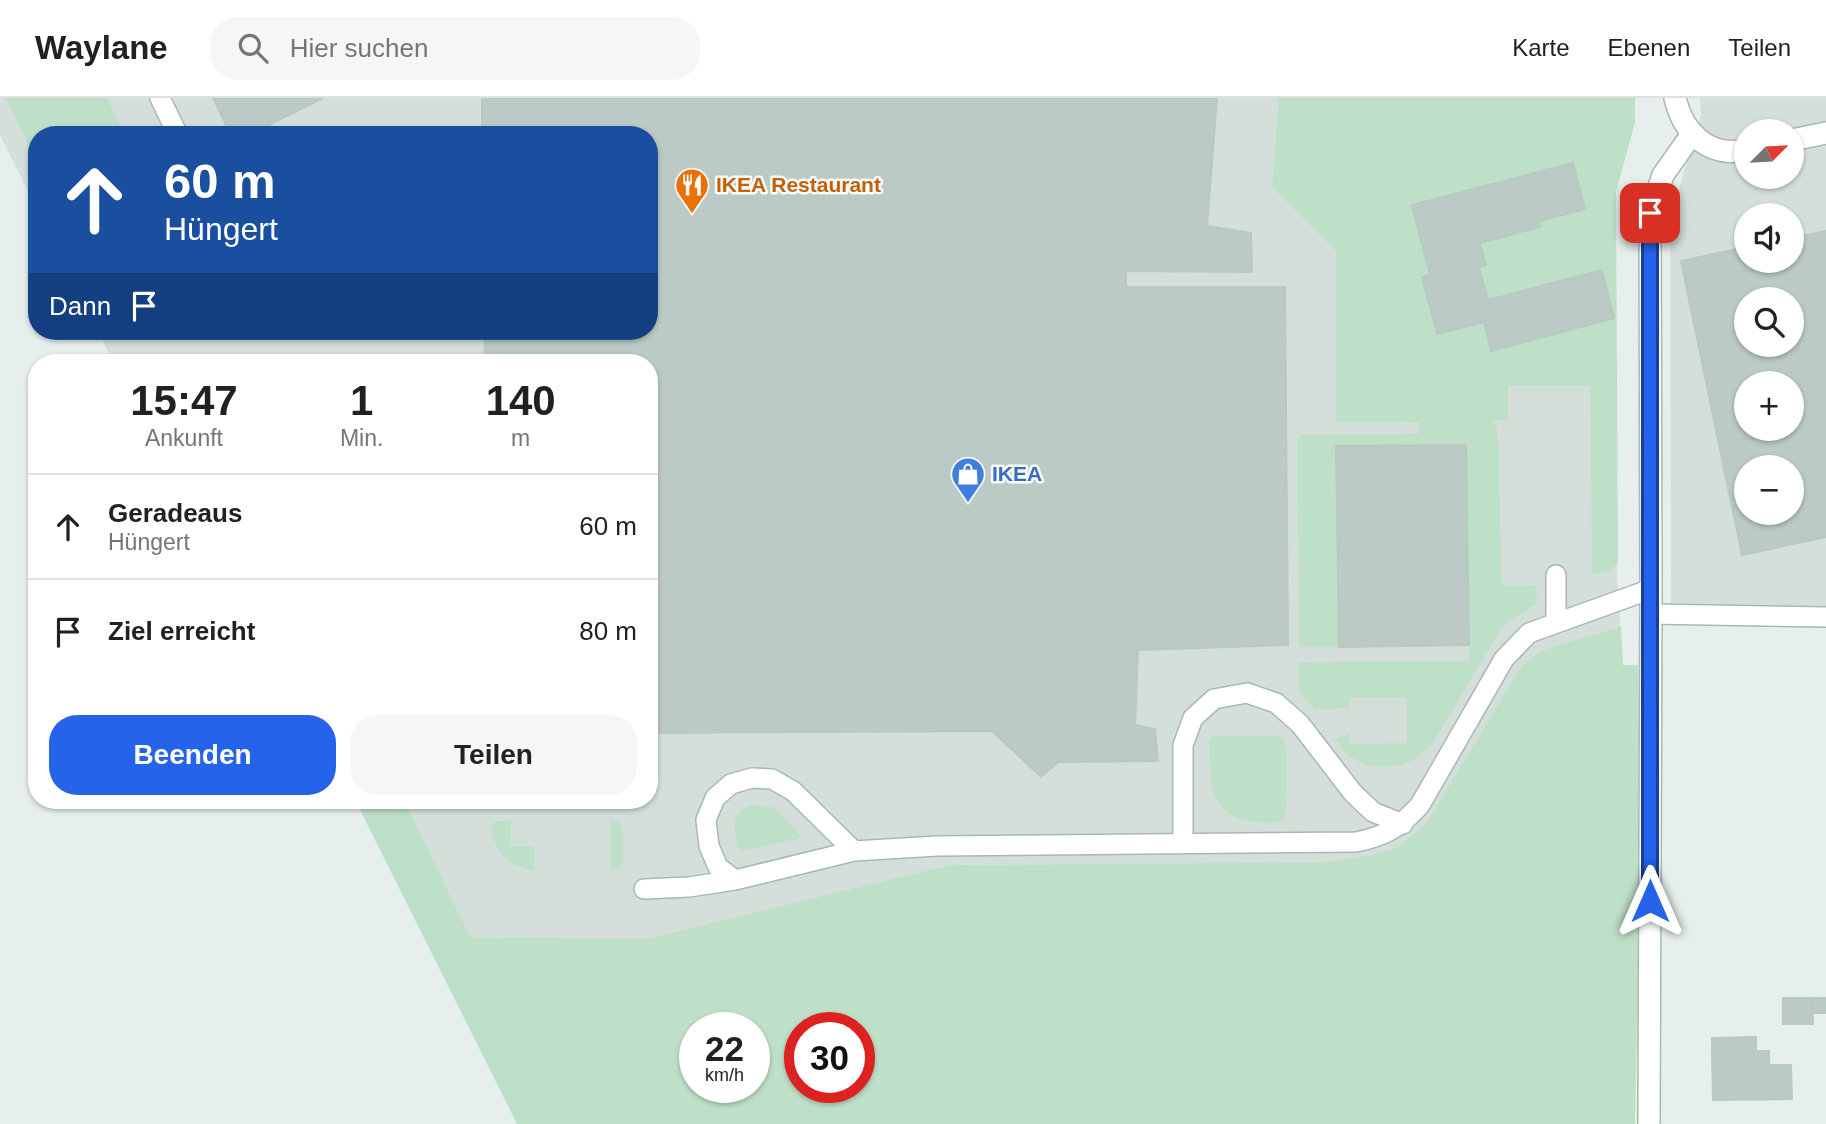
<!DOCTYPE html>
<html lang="de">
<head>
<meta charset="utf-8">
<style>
	:root { --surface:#fff; --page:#f6f6f6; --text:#202124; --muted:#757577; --line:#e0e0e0; --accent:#2563eb }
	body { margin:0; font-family:Arial,sans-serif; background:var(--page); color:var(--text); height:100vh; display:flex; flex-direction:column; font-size:26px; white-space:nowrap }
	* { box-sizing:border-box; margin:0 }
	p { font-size:23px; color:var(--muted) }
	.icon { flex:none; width:38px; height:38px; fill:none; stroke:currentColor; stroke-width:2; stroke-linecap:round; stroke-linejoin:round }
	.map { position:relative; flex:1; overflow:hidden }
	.drawer { position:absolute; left:28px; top:256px; width:630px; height:455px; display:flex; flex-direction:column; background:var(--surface); border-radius:28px; box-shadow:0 2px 5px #0004 }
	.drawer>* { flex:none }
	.top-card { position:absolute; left:28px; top:28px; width:630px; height:214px; border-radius:28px; box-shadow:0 2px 5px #0004; background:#1a4fa0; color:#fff; overflow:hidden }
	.needle { width:46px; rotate:66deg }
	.buttons { position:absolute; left:1734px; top:21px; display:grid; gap:14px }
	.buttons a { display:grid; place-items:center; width:70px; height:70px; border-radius:50%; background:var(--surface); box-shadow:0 2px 5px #0004; font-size:35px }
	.speed { position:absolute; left:679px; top:914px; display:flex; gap:14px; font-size:35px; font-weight:700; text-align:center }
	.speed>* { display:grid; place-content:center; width:91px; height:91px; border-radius:50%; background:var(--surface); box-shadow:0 2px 5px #0004; line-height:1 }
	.speed small { font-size:18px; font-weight:400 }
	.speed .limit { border:10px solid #d22; background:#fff; color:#111 }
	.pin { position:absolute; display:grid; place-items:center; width:60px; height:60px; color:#fff; margin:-30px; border-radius:14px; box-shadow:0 4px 10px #0006 }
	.me { position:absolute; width:77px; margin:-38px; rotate:0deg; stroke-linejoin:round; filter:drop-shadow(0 0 5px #0008) }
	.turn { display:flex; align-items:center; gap:24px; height:147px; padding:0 21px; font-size:32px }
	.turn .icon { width:91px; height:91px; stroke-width:2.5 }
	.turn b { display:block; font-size:49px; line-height:60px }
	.then { display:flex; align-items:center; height:66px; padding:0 21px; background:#0003; gap:14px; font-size:26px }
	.eta { display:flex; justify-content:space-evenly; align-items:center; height:119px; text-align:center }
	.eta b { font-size:42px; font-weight:800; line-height:49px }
	.cta { display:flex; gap:14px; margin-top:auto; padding:14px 21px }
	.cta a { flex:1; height:80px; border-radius:28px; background:var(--accent); color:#fff; font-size:28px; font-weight:800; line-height:80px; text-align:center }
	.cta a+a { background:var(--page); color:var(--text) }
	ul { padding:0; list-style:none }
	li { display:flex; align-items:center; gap:21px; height:105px; padding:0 21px; border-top:2px solid var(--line) }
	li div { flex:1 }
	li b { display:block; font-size:26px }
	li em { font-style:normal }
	header { display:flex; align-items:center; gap:42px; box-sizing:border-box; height:98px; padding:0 35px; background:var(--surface); border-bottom:2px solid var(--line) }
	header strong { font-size:33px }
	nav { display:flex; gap:38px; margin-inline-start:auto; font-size:24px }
	.search { width:490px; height:63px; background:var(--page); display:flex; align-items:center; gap:18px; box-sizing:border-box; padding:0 24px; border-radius:28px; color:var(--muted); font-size:26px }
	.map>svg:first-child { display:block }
	.built { fill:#d4dfda; fill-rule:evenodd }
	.green { fill:#bfe0c8; fill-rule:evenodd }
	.building { fill:#bbcac4; stroke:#b8c9c2; stroke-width:2; fill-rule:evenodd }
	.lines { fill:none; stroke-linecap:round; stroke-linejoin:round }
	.lane-casing { stroke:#a8b8b2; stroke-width:22 }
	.street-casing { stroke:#a8b8b2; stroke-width:24 }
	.lane { stroke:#fff; stroke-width:19 }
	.street { stroke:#fff; stroke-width:21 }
	.route-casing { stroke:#184099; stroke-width:18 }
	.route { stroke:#2563eb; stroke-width:12 }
	.labels { text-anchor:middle; stroke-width:5; stroke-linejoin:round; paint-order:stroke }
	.food-label { font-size:21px; font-weight:bold; fill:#c56008; stroke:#f7fbf9; text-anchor:start }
	.shop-label { font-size:21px; font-weight:bold; fill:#366cbe; stroke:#f7fbf9; text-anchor:start }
</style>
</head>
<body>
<header>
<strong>Waylane</strong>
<div class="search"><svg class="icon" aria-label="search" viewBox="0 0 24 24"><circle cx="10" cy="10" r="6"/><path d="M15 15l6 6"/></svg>Hier suchen</div>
<nav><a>Karte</a><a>Ebenen</a><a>Teilen</a></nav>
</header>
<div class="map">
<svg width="1826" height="1026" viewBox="0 0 1826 1026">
	<rect width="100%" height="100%" fill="#e6efeb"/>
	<path class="built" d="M0,0H1635V24L1616,94V288L1617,480L1623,567H1638L1640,768L1328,764L949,767L645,841L469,839L404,702H649V264H113L98,233H649V37H37V111L0,37Z
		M1700,0H1826V509L1671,507L1670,120L1701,18ZM1746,33H1792V79H1746ZM1746,117H1792V163H1746ZM1746,201H1792V247H1746ZM1746,285H1792V331H1746ZM1746,369H1792V415H1746Z"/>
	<path class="green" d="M5,0H107L125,37H37V62Z
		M1279,0H1635V24L1616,94L1618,466L1606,474L1592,476L1590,288H1508V322L1493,323L1497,330L1498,343L1502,487L1536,488C1536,493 1538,501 1536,506C1535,508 1507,525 1502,529L1433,645L1415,661L1402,667L1382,669L1365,667L1346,656L1336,641L1350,635V646L1407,645V600H1350V610L1315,612L1299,594L1298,564L1469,563L1466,347L1336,349L1339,549H1299L1297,341L1302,337L1418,336L1419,324L1336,325V153L1272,89Z
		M1621,528L1623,567H1638L1640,768L1635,1026H517L355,702H404L470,839L645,841L949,767L1328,764L1378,756L1398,749L1426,726L1521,569C1545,543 1589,542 1621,528ZM695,929H754V989H695ZM800,929H859V989H800Z
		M1212,638H1275L1282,640L1287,650L1286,720C1276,727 1266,725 1254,724C1207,720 1210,678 1209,642Z
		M751,707L773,709L797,733L800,739L797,741L742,753L737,748L734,721L744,710Z
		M610,722L620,724L623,735V766L617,771H610Z
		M496,723H511L510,748H534L535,772C510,771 493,753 491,728Z"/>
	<path class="building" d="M213,0H323L248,37H231Z
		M482,0H1217L1207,128L1251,135L1252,174L1126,173V189H1285L1288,547L1138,552L1135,627L1155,631L1158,663L1058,664L1041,679L992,633L649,635V264H485L484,233H649V37H482Z
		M1573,65L1585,111L1539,123L1540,129L1480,145L1486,167L1479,169L1488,202L1602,172L1614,220L1491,253L1484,224L1437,236L1422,179L1430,177L1412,107Z
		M1826,133V439L1742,457L1681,163L1746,149V163H1792V140ZM1746,201H1792V247H1746ZM1746,285H1792V331H1746ZM1746,369H1792V415H1746Z
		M1466,347L1469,547L1339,549L1336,348Z
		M1783,900H1812L1813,926H1783Z
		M1812,900H1826V915H1813Z
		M1756,939V953L1712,954V940Z
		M1769,953V967H1791L1792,1001L1713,1002L1712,954Z"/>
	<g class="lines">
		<g class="lane-casing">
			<path id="lane" d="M160,0L178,37
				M1556,477V525
				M1651,516L1826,519
				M1183,746V647L1193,620L1214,601L1247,595L1276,605L1300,626L1353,695L1373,714L1403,726
				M854,753L793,693L772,681L752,680L731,686L715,700L706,722L709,748L718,769L735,782L854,753L937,748L1356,744C1386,738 1399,730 1420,707L1504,561L1529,535L1651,491
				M644,791L689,789L735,782"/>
		</g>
		<g class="street-casing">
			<path id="street" d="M1675,0C1683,35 1709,60 1746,52
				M1792,42L1826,35
				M1649,1026L1651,491L1650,115L1663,77L1692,36"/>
		</g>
		<use href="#lane" class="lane"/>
		<use href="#street" class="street"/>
	</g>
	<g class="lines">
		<g class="route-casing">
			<path id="route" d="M1650,803V115"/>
		</g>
		<use href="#route" class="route"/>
	</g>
	<defs>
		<g id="restaurant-pin" transform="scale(1.75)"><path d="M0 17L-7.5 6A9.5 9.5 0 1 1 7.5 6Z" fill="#e8710a" stroke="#f7fbf9"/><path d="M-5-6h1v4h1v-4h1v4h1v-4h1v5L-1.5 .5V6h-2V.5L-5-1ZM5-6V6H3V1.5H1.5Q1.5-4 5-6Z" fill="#fff"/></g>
		<g id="shop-pin" transform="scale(1.75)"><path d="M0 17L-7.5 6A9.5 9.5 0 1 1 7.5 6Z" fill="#3f7fe0" stroke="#f7fbf9"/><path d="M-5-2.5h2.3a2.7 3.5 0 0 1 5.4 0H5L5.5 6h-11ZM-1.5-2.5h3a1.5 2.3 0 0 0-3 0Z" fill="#fff"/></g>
	</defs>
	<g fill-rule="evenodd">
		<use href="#restaurant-pin" x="692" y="87"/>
		<use href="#shop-pin" x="968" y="376"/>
	</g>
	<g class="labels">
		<g class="food-label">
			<text x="716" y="94">IKEA Restaurant</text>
		</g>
		<g class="shop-label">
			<text x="992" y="383">IKEA</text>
		</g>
	</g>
</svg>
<div class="buttons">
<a><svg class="needle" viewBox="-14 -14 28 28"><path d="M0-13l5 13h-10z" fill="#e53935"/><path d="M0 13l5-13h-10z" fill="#757577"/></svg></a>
<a><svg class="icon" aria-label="sound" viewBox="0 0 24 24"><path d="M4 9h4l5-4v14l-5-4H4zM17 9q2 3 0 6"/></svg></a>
<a><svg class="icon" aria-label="search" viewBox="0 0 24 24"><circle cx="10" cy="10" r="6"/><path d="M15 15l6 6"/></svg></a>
<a>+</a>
<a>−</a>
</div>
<div class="speed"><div>22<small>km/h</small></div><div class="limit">30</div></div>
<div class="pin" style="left:1650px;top:115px;background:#d93025"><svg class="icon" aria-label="arrive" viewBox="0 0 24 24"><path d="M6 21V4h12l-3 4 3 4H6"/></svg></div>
<svg class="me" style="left:1650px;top:803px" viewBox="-20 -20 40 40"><path d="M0-17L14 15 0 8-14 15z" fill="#2563eb" stroke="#fff" stroke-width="4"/></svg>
<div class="top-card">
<div class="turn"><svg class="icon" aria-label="ahead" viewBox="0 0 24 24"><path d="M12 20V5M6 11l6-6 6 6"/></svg><div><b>60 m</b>Hüngert</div></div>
<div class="then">Dann<svg class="icon" aria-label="arrive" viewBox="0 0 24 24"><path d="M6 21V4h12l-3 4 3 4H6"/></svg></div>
</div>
<section class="drawer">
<div class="eta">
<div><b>15:47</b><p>Ankunft</p></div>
<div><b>1</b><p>Min.</p></div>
<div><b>140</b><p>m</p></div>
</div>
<ul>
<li><svg class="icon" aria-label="ahead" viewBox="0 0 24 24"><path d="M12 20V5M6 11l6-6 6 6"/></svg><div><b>Geradeaus</b><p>Hüngert</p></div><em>60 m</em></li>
<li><svg class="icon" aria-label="arrive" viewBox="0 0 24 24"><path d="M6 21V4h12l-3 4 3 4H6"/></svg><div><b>Ziel erreicht</b></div><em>80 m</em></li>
</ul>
<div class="cta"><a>Beenden</a><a>Teilen</a></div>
</section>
</div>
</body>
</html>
